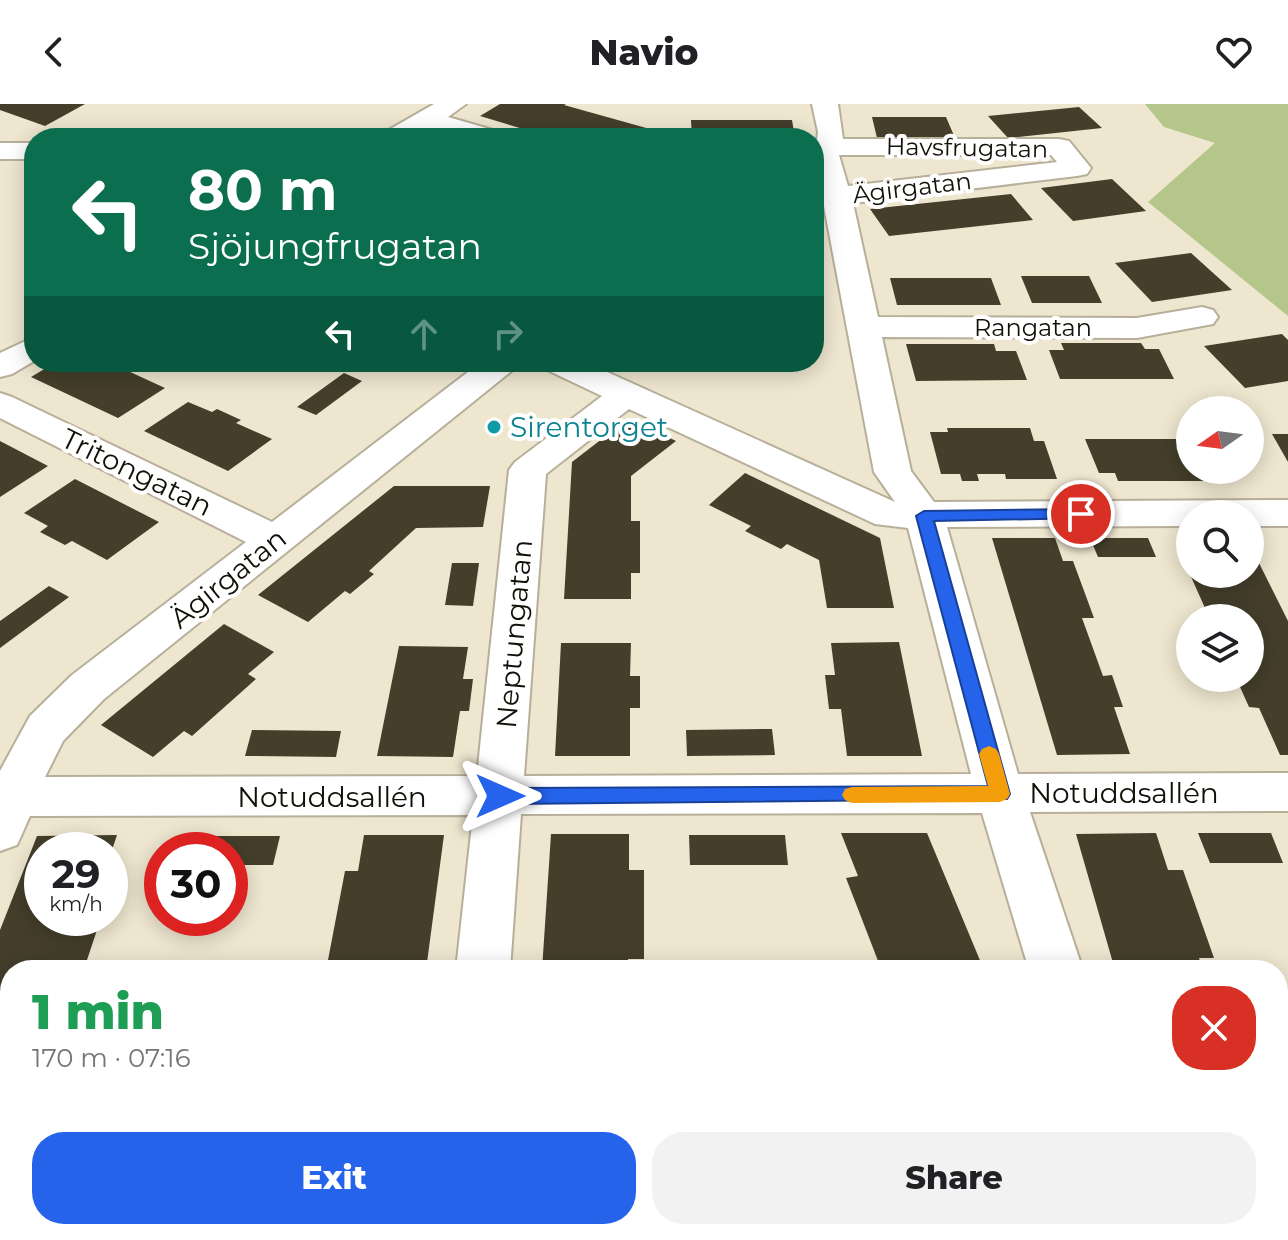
<!DOCTYPE html>
<html lang="en">
<head>
<meta charset="utf-8">
<style>
	:root { --surface:#fff; --page:#f2f2f2; --text:#202124; --muted:#757577; --accent:#2563eb }
	body { margin:0; font-family:Montserrat,sans-serif; background:var(--page); color:var(--text); height:100vh; display:flex; flex-direction:column; font-size:30px; white-space:nowrap }
	* { box-sizing:border-box; margin:0 }
	p { font-size:26px; color:var(--muted) }
	.icon { flex:none; width:44px; height:44px; fill:none; stroke:currentColor; stroke-width:2; stroke-linecap:round; stroke-linejoin:round }
	.map { position:relative; flex:1; overflow:hidden }
	.panel { position:absolute; left:0px; top:856px; width:1288px; height:280px; display:flex; flex-direction:column; background:var(--surface); border-radius:32px 32px 0 0; box-shadow:0 4px 20px #0003 }
	.panel>* { flex:none }
	.guide { position:absolute; left:24px; top:24px; width:800px; height:244px; border-radius:32px; box-shadow:0 4px 20px #0003; background:#0b6e4f; color:#fff; overflow:hidden }
	.needle { width:52px; rotate:256deg }
	.buttons { position:absolute; left:1176px; top:292px; display:grid; gap:16px }
	.buttons a { display:grid; place-items:center; width:88px; height:88px; border-radius:50%; background:var(--surface); box-shadow:0 4px 20px #0003; font-size:40px }
	.speed { position:absolute; left:24px; top:728px; display:flex; gap:16px; font-size:40px; font-weight:700; text-align:center }
	.speed>* { display:grid; place-content:center; width:104px; height:104px; border-radius:50%; background:var(--surface); box-shadow:0 4px 20px #0003; line-height:1 }
	.speed small { font-size:20px; font-weight:400 }
	.speed .limit { border:12px solid #d22; background:#fff; color:#111 }
	.pin { position:absolute; display:grid; place-items:center; width:68px; height:68px; color:#fff; margin:-34px; border:4px solid #fff; border-radius:50%; box-shadow:0 2px 8px #0007 }
	.me { position:absolute; width:88px; margin:-44px; rotate:90deg; stroke-linejoin:round; filter:drop-shadow(0 0 6px #0008) }
	.turn { display:flex; align-items:center; gap:28px; height:168px; padding:0 32px; font-size:36px }
	.turn .icon { width:104px; height:104px; stroke-width:2.5 }
	.turn b { display:block; font-size:56px; line-height:68px }
	.lanes { display:flex; align-items:center; height:76px; padding:0 32px; background:#0003; justify-content:center; gap:40px; direction:ltr }
	.lanes .off { opacity:.35 }
	.round { display:grid; place-items:center; flex:none; width:84px; height:84px; border-radius:32px; background:var(--page) }
	.overview { display:flex; align-items:center; justify-content:space-between; height:136px; padding:0 32px }
	h1 { font-size:48px; font-weight:800; line-height:60px; color:#1e9e55 }
	.action { display:flex; gap:16px; margin-top:auto; padding:16px 32px }
	.action a { flex:1; height:92px; border-radius:32px; background:var(--accent); color:#fff; font-size:32px; font-weight:800; line-height:92px; text-align:center }
	.action a+a { background:var(--page); color:var(--text) }
	header { display:flex; justify-content:space-between; align-items:center; height:104px; padding:0 32px; background:var(--surface); font-size:36px; font-weight:800 }
	.map>svg:first-child { display:block }
	.green { fill:#b5c68a }
	.building { fill:#443e2b }
	.lines { fill:none; stroke-linecap:round; stroke-linejoin:round }
	.street-casing { stroke:#b7af99; stroke-width:4 }
	.street { fill:#fff; fill-rule:evenodd }
	.route { fill:#2563eb; stroke:#184099; stroke-width:2 }
	.slow { fill:#f59e0b }
	.culture-dot { fill:#0f9aa8; stroke:#fff; stroke-width:3 }
	.labels { text-anchor:middle; stroke-width:8; stroke-linejoin:round; paint-order:stroke }
	.far-street-label { font-size:24px; fill:#121008; stroke:#fff }
	.culture-label { font-size:28px; fill:#0d838f; stroke:#fff; text-anchor:start }
	.street-label { font-size:28px; fill:#121008; stroke:#fff }
</style>
</head>
<body>
<header><svg class="icon" aria-label="back" viewBox="0 0 24 24"><path d="M15 5l-7 7 7 7"/></svg>Navio<svg class="icon" aria-label="heart" viewBox="0 0 24 24"><path d="M12 20l-8-8c-3-5 5-10 8-4 3-6 11-1 8 4z"/></svg></header>
<div class="map">
<svg width="1288" height="1136" viewBox="0 0 1288 1136">
	<rect width="100%" height="100%" fill="#eee6cf"/>
	<path class="green" d="M1145,0H1288V212L1148,98L1215,39L1164,23Z"/>
	<path class="building" d="M0,0H85L45,22L0,6Z
		M500,0H566L564,1L657,27L646,34H553L480,12Z
		M1079,3L1102,24L1008,34L988,12Z
		M872,13H946L955,34H877Z
		M691,16H792L795,34H692Z
		M1112,75L1146,107L1073,117L1041,84Z
		M1011,90L1033,116L889,132L870,105Z
		M1191,149L1232,186L1152,198L1115,159Z
		M1021,172H1089L1102,199H1032Z
		M890,174H991L1001,201H897Z
		M1282,230L1288,236V277L1245,284L1204,242Z
		M1061,239H1141L1145,245H1159L1174,275H1060L1049,246H1064Z
		M906,240H994L996,247H1016L1027,276L916,277Z
		M56,258H120L115,261L165,284L118,314L31,273Z
		M344,269L362,277L316,311L297,303Z
		M188,298L212,308L217,305L241,316L236,319L272,335L228,367L144,327Z
		M629,314L676,337L631,372V417H640V469H631V495H564L572,358Z
		M947,324H1030L1034,337H1044L1057,375H1006L1005,370H977L979,377H962L960,370H941L930,328H948Z
		M1272,330H1288V358Z
		M1085,335H1190V366H1218L1220,369H1203L1207,377H1118L1115,369H1099Z
		M0,337L48,362L0,393Z
		M745,369L880,434L894,504H827L819,456L787,440L781,445L745,427L751,422L709,401Z
		M75,375L159,418L107,456L72,437L65,441L40,428L48,422L24,409Z
		M394,382H490L483,423L416,424L369,467L374,470L350,490L345,487L308,518L258,491Z
		M992,434H1055L1063,457H1073L1094,514H1082L1103,572L1112,571L1123,603H1114L1130,650L1057,651Z
		M1090,434H1148L1156,453H1098Z
		M1250,441L1288,517V651H1280L1259,604L1249,603L1236,574H1250V514L1209,513L1184,457H1190V470H1250Z
		M452,459H479L473,502L445,501Z
		M49,482L69,493L0,544V517Z
		M224,520L274,548L248,570L256,575L192,632L184,627L153,653L101,621Z
		M899,538L922,652H847L841,605H829L825,571H835L831,539Z
		M561,539H631L630,572H640V604H630V652H555Z
		M399,542L468,543L463,575H473L469,607H460L453,653L377,652Z
		M772,625L775,651L687,652L686,626Z
		M252,626L341,627L336,653L245,652Z
		M841,729H927L984,866H894L892,861L880,862L846,774L858,772Z
		M1156,729L1168,766H1183L1214,854H1199L1203,866H1115L1076,730Z
		M1198,729H1271L1283,759H1210Z
		M551,730H629V766H644V855H628V866H542Z
		M117,731L112,746H42V814H101L87,856L76,857L72,866H10V1044L0,1071V826L37,732Z
		M364,731H444L426,866H340L342,856H328L345,767H358Z
		M689,731H785L788,761H690Z
		M184,732H280L273,761H230V746H180Z"/>
	<g class="lines">
		<g class="street-casing">
			<path id="street" d="M434,0H466L448,13L500,28L504,34H462L430,24L413,34H381L385,28Z
				M812,0H838L843,35H1059L1069,37L1091,64L1087,70L1077,72L853,99L878,213L1137,214L1202,203L1213,206L1218,213L1213,220L1137,234L882,233L911,367L934,398L1288,396V422H1250V410H1190V422L947,423L1018,670L1288,669V707L1030,708L1083,866H1029L982,709L521,710L510,866H456L473,711L30,712L17,741L0,747V667L30,612L72,571L246,438L0,314V289L12,293L272,418L481,258H519L514,265L104,595L63,637L45,673L477,672L509,366L515,358L602,292L545,265L540,258H585L895,398L874,368L824,102L814,104V86H821L814,64L818,28ZM839,51H1051L1057,58L848,82ZM629,305L875,420L908,424L971,670L524,672L546,370Z
				M0,39H34V55H0Z
				M34,233V257L12,270L0,273V249Z"/>
		</g>
		<use href="#street" class="street"/>
	</g>
	<path class="route" d="M1081,405L1087,407V414L934,417L1010,690L1007,695L500,700L493,698L490,692L493,687L500,684L988,682L916,412L924,407Z"/>
	<path class="slow" d="M989,642L996,645L999,650L1010,690L1007,695L1000,698L852,699L845,696L842,691L845,685L852,683L988,682L979,650L982,645Z"/>
	<circle class="culture-dot" cx="494" cy="323" r="8"/>
	<g class="labels">
		<g class="far-street-label">
			<text transform="translate(967 44) rotate(1)" y="8">Havsfrugatan</text>
			<text transform="translate(912 84) rotate(-7)" y="8">Ägirgatan</text>
			<text x="1033" y="232">Rangatan</text>
		</g>
		<g class="culture-label">
			<text x="510" y="333">Sirentorget</text>
		</g>
		<g class="street-label">
			<text transform="translate(137 368) rotate(26)" y="10">Tritongatan</text>
			<text transform="translate(228 474) rotate(-39)" y="10">Ägirgatan</text>
			<text transform="translate(514 530) rotate(-85)" y="10">Neptungatan</text>
			<text x="1124" y="699">Notuddsallén</text>
			<text x="332" y="703">Notuddsallén</text>
		</g>
	</g>
</svg>
<div class="buttons">
<a><svg class="needle" viewBox="-14 -14 28 28"><path d="M0-13l5 13h-10z" fill="#e53935"/><path d="M0 13l5-13h-10z" fill="#757577"/></svg></a>
<a><svg class="icon" aria-label="search" viewBox="0 0 24 24"><circle cx="10" cy="10" r="6"/><path d="M15 15l6 6"/></svg></a>
<a><svg class="icon" aria-label="layers" viewBox="0 0 24 24"><path d="M12 4l9 5-9 5-9-5zM3 14l9 5 9-5"/></svg></a>
</div>
<div class="speed"><div>29<small>km/h</small></div><div class="limit">30</div></div>
<div class="pin" style="left:1081px;top:410px;background:#d93025"><svg class="icon" aria-label="arrive" viewBox="0 0 24 24"><path d="M6 21V4h12l-3 4 3 4H6"/></svg></div>
<svg class="me" style="left:500px;top:692px" viewBox="-20 -20 40 40"><path d="M0-17L14 15 0 8-14 15z" fill="#2563eb" stroke="#fff" stroke-width="4"/></svg>
<div class="guide">
<div class="turn"><svg class="icon" aria-label="left" viewBox="0 0 24 24"><path d="M17 20v-9H6M10 6l-5 5 5 5"/></svg><div><b>80 m</b>Sjöjungfrugatan</div></div>
<div class="lanes"><svg class="icon" aria-label="left" viewBox="0 0 24 24"><path d="M17 20v-9H6M10 6l-5 5 5 5"/></svg><svg class="icon off" aria-label="ahead" viewBox="0 0 24 24"><path d="M12 20V5M6 11l6-6 6 6"/></svg><svg class="icon off" aria-label="right" viewBox="0 0 24 24"><path d="M7 20v-9h11M14 6l5 5-5 5"/></svg></div>
</div>
<section class="panel">
<div class="overview"><div><h1>1 min</h1><p>170 m · 07:16</p></div><a class="round" style="background:#d93025;color:#fff"><svg class="icon" aria-label="close" viewBox="0 0 24 24"><path d="M6 6l12 12M18 6L6 18"/></svg></a></div>
<div class="action"><a>Exit</a><a>Share</a></div>
</section>
</div>
</body>
</html>
